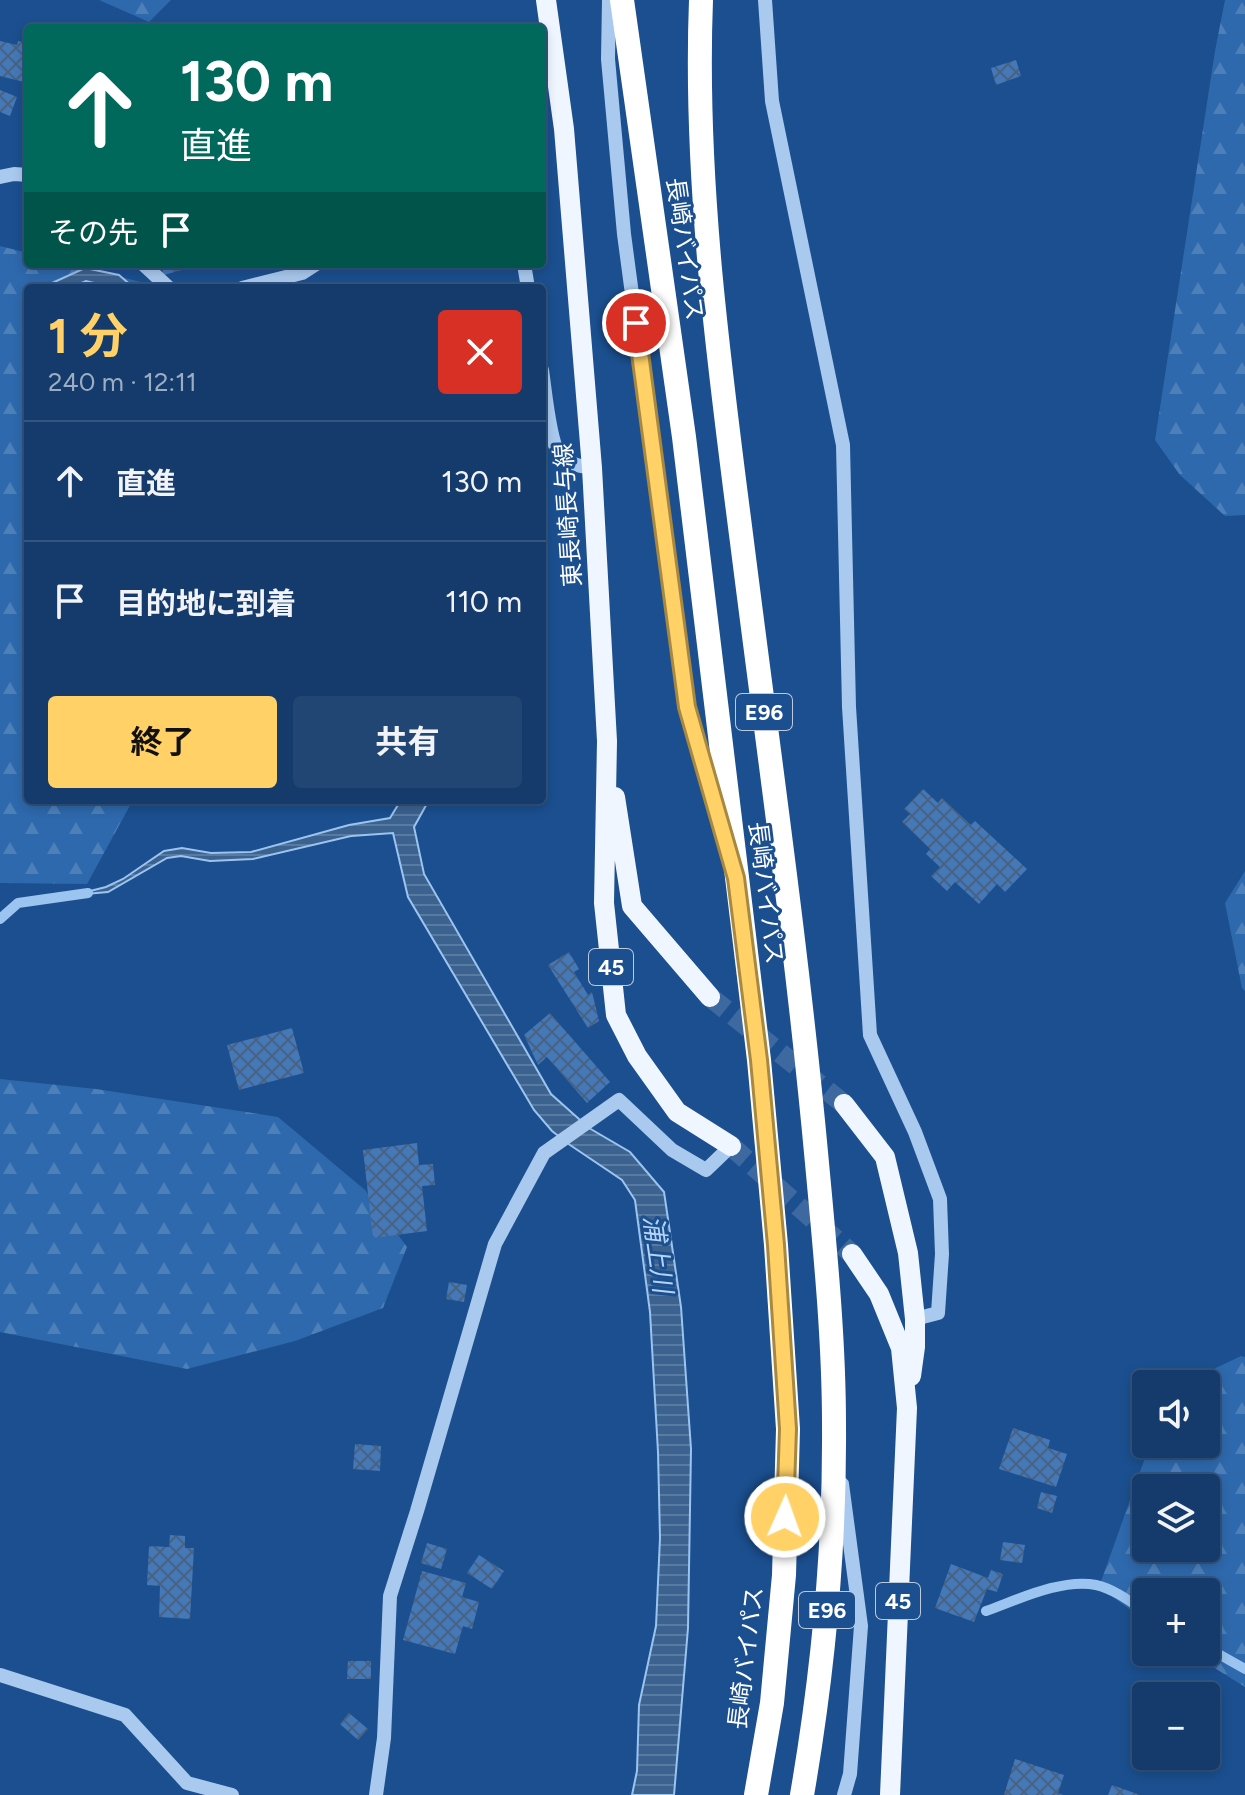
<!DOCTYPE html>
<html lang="ja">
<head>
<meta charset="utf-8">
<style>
	:root { --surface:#143b6b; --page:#214673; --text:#f1f3f6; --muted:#9dadc1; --line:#33557e; --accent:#ffd166 }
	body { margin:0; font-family:Figtree,"Noto Sans JP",sans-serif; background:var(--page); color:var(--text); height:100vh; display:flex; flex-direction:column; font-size:30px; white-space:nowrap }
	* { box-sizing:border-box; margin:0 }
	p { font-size:26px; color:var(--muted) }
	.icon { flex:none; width:44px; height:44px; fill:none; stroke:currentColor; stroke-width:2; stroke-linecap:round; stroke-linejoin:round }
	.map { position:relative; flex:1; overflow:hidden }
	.side { position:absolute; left:24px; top:284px; width:522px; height:520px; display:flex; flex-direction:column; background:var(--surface); border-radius:8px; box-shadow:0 4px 12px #0003,0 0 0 2px var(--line) }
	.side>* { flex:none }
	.top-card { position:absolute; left:24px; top:24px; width:522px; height:244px; border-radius:8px; box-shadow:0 4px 12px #0003,0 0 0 2px var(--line); background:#00695c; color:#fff; overflow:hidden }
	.fabs { position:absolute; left:1132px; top:1370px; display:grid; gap:16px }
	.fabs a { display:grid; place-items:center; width:88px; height:88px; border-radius:8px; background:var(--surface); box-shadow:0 4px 12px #0003,0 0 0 2px var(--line); font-size:40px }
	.pin { position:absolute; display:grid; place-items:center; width:68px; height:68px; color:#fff; margin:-34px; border:4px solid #fff; border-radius:50%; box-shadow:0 2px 8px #0007 }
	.me { position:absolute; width:88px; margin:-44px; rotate:2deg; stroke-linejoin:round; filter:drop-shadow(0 0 6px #0008) }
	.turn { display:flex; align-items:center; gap:28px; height:168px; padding:0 24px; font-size:36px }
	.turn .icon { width:104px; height:104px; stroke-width:2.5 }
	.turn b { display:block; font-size:56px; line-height:68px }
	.then { display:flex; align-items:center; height:76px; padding:0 24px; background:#0003; gap:16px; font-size:30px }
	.round { display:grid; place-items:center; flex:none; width:84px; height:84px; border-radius:8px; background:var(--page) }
	.headline { display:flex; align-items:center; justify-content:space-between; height:136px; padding:0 24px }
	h1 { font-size:48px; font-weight:700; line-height:60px; color:var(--accent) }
	.action { display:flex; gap:16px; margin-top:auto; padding:16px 24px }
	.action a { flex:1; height:92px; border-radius:8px; background:var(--accent); color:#111; font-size:32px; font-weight:700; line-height:92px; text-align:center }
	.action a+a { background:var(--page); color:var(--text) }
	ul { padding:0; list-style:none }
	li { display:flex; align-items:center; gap:24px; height:120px; padding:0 24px; border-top:2px solid var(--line) }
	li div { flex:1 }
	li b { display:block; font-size:30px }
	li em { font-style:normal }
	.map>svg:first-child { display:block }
	.forest { fill:url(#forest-firs); fill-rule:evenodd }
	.water { fill:url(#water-rules); stroke:#9cc4f0; stroke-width:2 }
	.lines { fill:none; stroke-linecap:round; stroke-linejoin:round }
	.stream { stroke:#9cc4f0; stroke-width:10 }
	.building { fill:url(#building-cross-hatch) }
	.major-tunnel { stroke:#3d69a0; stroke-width:20; stroke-dasharray:20 10; stroke-linecap:butt }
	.minor { stroke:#a9c9ee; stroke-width:14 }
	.major { stroke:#f0f6ff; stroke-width:20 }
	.highway { stroke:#fff; stroke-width:24 }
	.route-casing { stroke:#a68842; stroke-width:20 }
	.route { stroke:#ffd166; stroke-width:14 }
	.labels { text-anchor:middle; stroke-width:6; stroke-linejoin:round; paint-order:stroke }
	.shield { fill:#1b4f8f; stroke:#bbcadd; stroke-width:2 }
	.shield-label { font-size:22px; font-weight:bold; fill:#fff }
	.street-label { font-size:24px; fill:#fff; stroke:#1b4f8f }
	.water-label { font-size:26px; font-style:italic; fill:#b5d3f5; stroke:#1b4f8f }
</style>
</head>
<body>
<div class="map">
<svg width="1245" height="1795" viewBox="0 0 1245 1795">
	<defs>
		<pattern id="forest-firs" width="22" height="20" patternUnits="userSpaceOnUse" patternTransform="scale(2)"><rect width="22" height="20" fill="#2e69ad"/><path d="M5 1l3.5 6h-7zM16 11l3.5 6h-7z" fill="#4d80b9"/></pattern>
		<pattern id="water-rules" width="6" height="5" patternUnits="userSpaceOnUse" patternTransform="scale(2)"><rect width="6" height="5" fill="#3c6290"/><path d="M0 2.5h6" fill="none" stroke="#597aa1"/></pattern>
		<pattern id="building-cross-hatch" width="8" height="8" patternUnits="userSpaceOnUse" patternTransform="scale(2)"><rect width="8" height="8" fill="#4478b7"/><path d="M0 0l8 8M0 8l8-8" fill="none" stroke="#486282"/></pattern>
	</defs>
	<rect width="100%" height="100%" fill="#1b4f8f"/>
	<path class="forest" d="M99,0H171L149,22Z
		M1225,0H1245V515L1225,516L1180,475L1155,440L1215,51Z
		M0,246L28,253V264H70L164,288H28V800H133L87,884L0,883Z
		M1245,871V991L1242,988L1225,903Z
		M0,1079L96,1089L278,1117L365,1190L407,1247L383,1308L295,1341L187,1369L0,1332Z
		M1241,1356L1245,1357V1687L1189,1652H1206V1592H1146V1621L1099,1587L1150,1444H1206V1384H1182ZM1206,1488V1548H1146V1488Z"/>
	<path class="water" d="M85,268L119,275L134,288H115L86,281L69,288H41Z
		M401,800H429L414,827L424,874L551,1094L589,1128L630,1152L664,1192L681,1307L691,1449L688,1628L674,1795H632L637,1771L639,1705L656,1626L660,1538L658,1452L650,1312L635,1200L622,1180L570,1145L552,1131L534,1110L408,897L393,833L351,836L253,859L210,861L181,856L167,858L108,892L74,895L106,887L123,879L164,851L182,848L211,853L251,852L349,825L390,818Z"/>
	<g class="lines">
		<path class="stream" d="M0,919L18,903L88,893
			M986,1611C1017,1600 1062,1578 1096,1585C1114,1589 1131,1602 1146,1612
			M1206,1647L1245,1669"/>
	</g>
	<path class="building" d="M0,41L17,45L18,41L28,43V83L0,76Z
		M1016,60L1021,76L996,85L991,68Z
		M0,90L17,97L10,116L0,112Z
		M160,264H199V265L164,275Z
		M923,789L938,803L942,798L971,825L975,821L1027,869L1005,892L997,884L979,904L955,882L947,891L931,876L940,867L926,854L930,849L902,822L910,814L904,809Z
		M569,952L579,969L574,972L588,995L592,992L599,1021L588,1028L548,965Z
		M550,1013L610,1082L587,1103L547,1057L538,1065L524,1035Z
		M292,1028L304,1073L239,1090L227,1045Z
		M417,1143L419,1165L433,1164L435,1185L422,1186L427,1231L373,1238L363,1150Z
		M449,1282L467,1285L464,1302L446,1299Z
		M1013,1428L1050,1440L1048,1448L1067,1454L1056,1487L999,1469Z
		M355,1444L381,1446L380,1471L353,1469Z
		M1041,1492L1057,1496L1052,1513L1037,1508Z
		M170,1535L185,1536V1548H194L190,1619L159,1617L160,1586L147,1585L149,1546L169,1547Z
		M1003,1542L1025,1545L1022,1563L1000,1560Z
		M427,1543L447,1549L441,1569L421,1563Z
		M479,1555L504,1571L492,1589L467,1573Z
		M951,1564L988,1578L991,1570L1003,1574L997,1592L987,1589L974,1622L935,1608Z
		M422,1571L466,1583L462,1597L479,1602L472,1629L463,1626L455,1654L403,1640Z
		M348,1661H371V1679H347Z
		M349,1713L368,1729L358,1740L340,1724Z
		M1015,1759L1064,1775L1058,1793L1063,1795H1004Z
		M1112,1785L1140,1795H1108Z"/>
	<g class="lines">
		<path class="major-tunnel" d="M710,997L844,1104
			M731,1146L852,1254"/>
		<path class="minor" d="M609,0L608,59L624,234L687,707L722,827
			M765,0L772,101L843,445L849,707L870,1035L915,1132L940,1199L942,1254L938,1313L915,1319
			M0,177L14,174L28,175
			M143,264L169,288
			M524,264L528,288
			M242,288L302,273L316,264
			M542,370C545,389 549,437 558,452C565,464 580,466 592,468
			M842,1484L861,1626L850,1774L844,1795
			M0,1675L125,1715L187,1783L232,1795
			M376,1795L384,1738L390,1596L417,1511L495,1244L544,1153L619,1100L672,1150L706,1170L731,1146"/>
		<path class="major" d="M546,0L564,129L592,468L607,741L604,903L616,1015L637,1056L677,1112L731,1146
			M615,797L632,906L710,997
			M844,1104L885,1157L908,1253L915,1319V1347L911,1376
			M852,1254L879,1294L901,1348L907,1408L890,1795"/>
		<path class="highway" d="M622,0L684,437L759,1060L776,1245L788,1429L784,1575L772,1703L756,1795
			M701,0C694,181 719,363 742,542C768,749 798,955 817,1163C825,1250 834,1338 834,1425C835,1550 823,1673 802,1795"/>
	</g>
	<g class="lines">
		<g class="route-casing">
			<path id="route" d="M636,323L687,707L736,878L759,1060L776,1245L788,1429L785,1517"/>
		</g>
		<use href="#route" class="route"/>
	</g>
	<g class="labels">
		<g class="shield">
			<rect x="736" y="694" width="56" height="36" rx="6"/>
			<rect x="589" y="949" width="44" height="36" rx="6"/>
			<rect x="876" y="1583" width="44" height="36" rx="6"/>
			<rect x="799" y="1592" width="56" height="36" rx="6"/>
		</g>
		<g class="shield-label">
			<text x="764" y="720">E96</text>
			<text x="611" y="975">45</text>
			<text x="898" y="1609">45</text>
			<text x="827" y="1618">E96</text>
		</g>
		<g class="street-label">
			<text transform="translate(685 249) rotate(82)" y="8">長崎バイパス</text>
			<text transform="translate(568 515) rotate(-94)" y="8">東長崎長与線</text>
			<text transform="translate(766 893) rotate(83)" y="8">長崎バイパス</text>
			<text transform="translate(746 1658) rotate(-83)" y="8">長崎バイパス</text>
		</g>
		<g class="water-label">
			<text transform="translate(658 1254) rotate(82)" y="9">浦上川</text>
		</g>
	</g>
</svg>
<div class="fabs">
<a><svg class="icon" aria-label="sound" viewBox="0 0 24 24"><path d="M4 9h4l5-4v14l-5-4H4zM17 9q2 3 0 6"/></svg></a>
<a><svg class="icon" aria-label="layers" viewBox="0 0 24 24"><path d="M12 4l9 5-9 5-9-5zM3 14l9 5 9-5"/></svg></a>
<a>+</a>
<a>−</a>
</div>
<div class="pin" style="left:636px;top:323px;background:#d93025"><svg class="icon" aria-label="arrive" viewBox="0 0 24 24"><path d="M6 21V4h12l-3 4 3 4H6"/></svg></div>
<svg class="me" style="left:785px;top:1517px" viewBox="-20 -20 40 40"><circle r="17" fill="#ffd166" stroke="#fff" stroke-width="3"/><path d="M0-11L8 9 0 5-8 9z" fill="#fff"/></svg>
<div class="top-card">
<div class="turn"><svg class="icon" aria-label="ahead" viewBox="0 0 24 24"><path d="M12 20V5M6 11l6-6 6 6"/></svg><div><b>130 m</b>直進</div></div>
<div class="then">その先<svg class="icon" aria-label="arrive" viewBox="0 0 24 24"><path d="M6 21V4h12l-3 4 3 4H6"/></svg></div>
</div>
<section class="side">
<div class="headline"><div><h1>1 分</h1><p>240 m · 12:11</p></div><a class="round" style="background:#d93025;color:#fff"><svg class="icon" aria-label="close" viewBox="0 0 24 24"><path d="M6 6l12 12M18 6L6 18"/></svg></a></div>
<ul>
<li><svg class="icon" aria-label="ahead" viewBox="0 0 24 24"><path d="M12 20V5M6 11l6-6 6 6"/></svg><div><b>直進</b></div><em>130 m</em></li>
<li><svg class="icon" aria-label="arrive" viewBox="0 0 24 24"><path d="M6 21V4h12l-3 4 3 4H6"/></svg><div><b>目的地に到着</b></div><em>110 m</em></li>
</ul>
<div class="action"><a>終了</a><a>共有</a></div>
</section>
</div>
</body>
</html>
